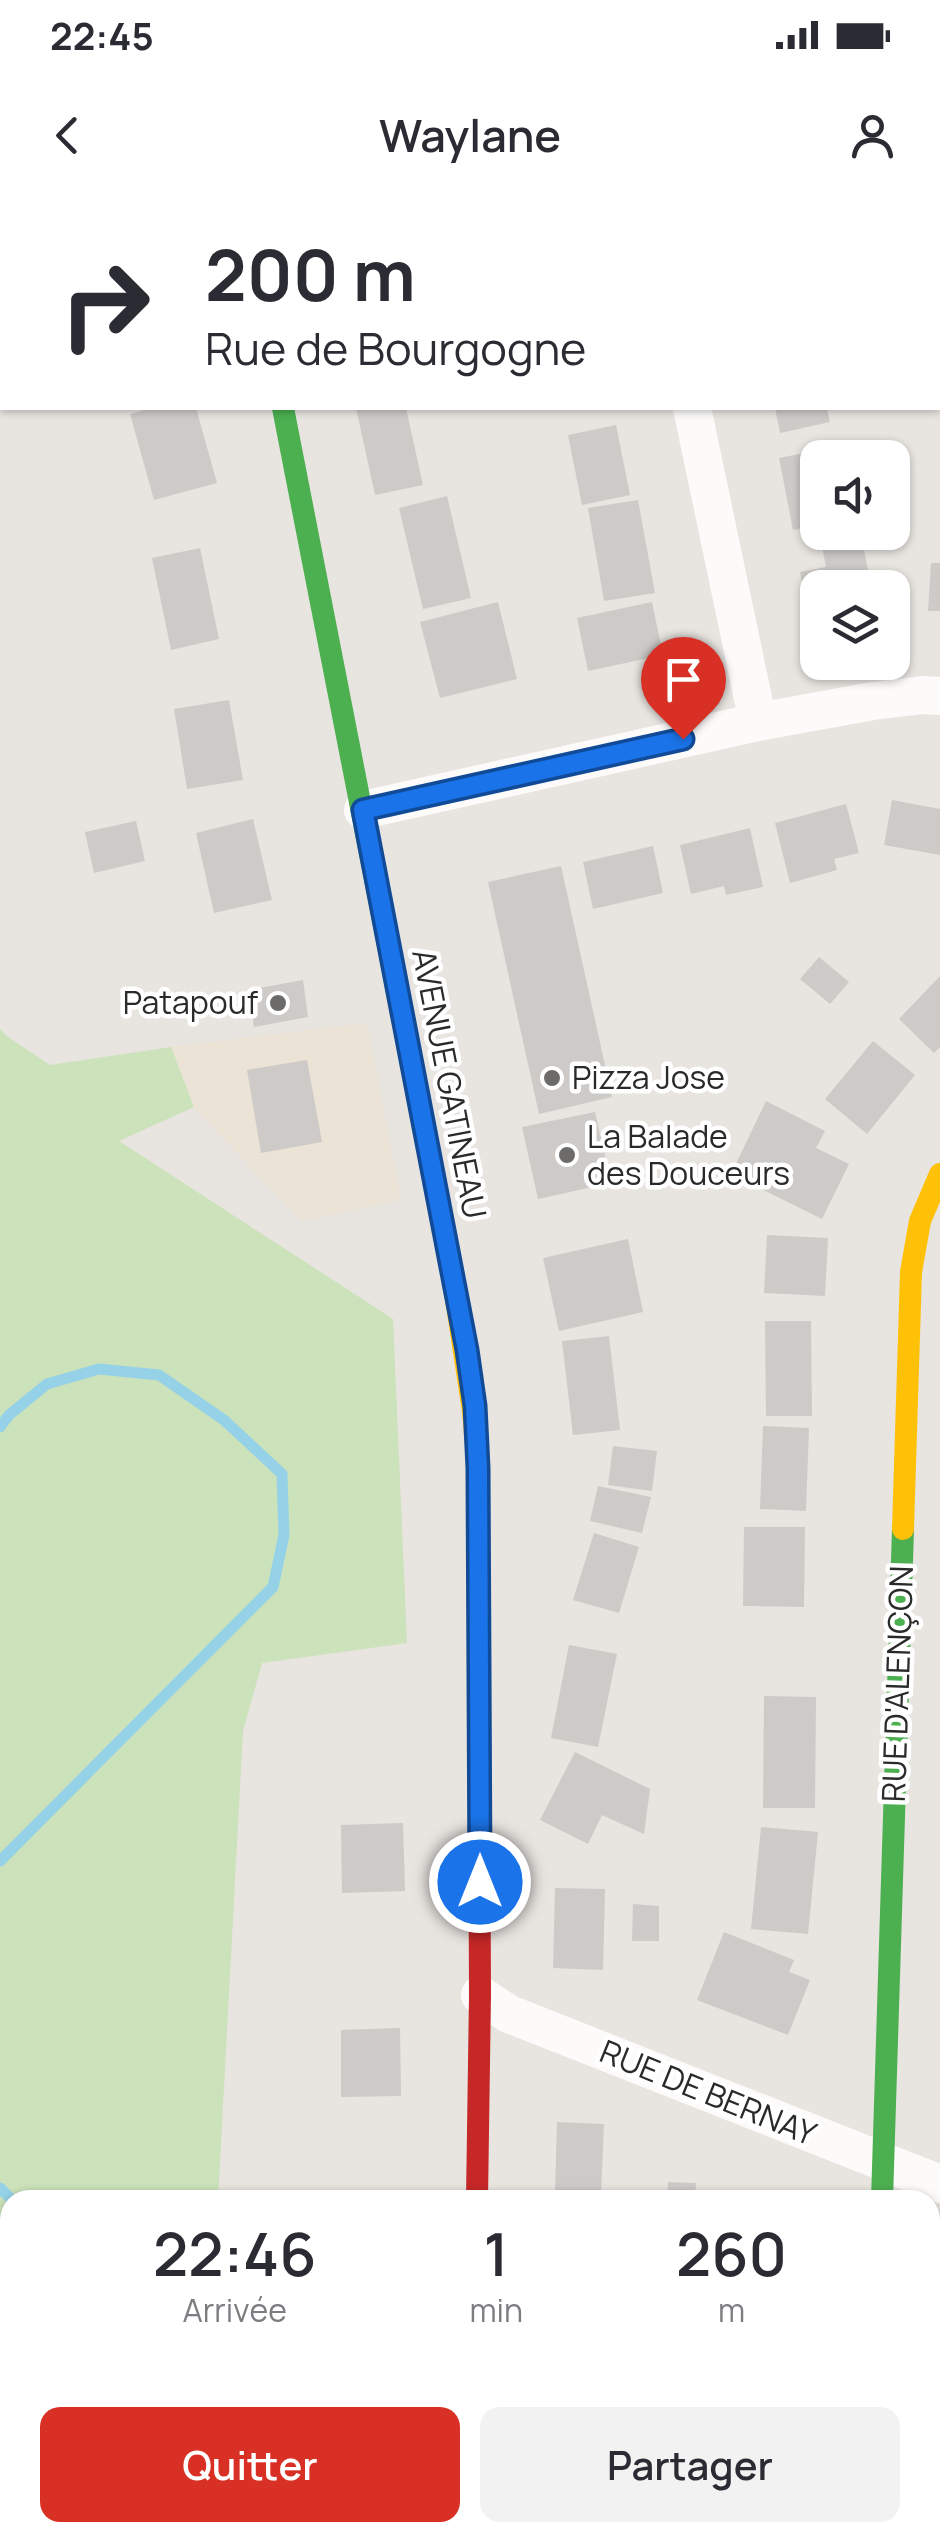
<!DOCTYPE html>
<html lang="fr">
<head>
<meta charset="utf-8">
<style>
	:root { --surface:#fff; --page:#f2f2f3; --text:#2b2b33; --muted:#7c7c81; --accent:#d93025 }
	body { margin:0; font-family:Manrope,sans-serif; background:var(--page); color:var(--text); height:100vh; display:flex; flex-direction:column; font-size:38px; white-space:nowrap }
	* { box-sizing:border-box; margin:0 }
	p { font-size:32px; color:var(--muted) }
	.icon { flex:none; width:55px; height:55px; fill:none; stroke:currentColor; stroke-width:2; stroke-linecap:round; stroke-linejoin:round }
	.map { position:relative; flex:1; overflow:hidden }
	.sheet { position:absolute; left:0px; top:1990px; width:940px; height:352px; display:flex; flex-direction:column; background:var(--surface); border-radius:30px 30px 0 0; box-shadow:0 2px 8px #0004 }
	.sheet>* { flex:none }
	.top-card { position:absolute; left:0px; top:0px; width:940px; height:210px; box-shadow:0 2px 8px #0004; background:#fff; color:var(--text); overflow:hidden }
	.fabs { position:absolute; left:800px; top:240px; display:grid; gap:20px }
	.fabs a { display:grid; place-items:center; width:110px; height:110px; border-radius:20px; background:var(--surface); box-shadow:0 2px 8px #0004; font-size:50px }
	.pin { position:absolute; display:grid; place-items:center; width:85px; height:85px; color:#fff; margin:-102px -42px; border-radius:50% 50% 50% 0; rotate:-45deg; box-shadow:0 0 10px #0007 }
	.pin .icon { rotate:45deg }
	.me { position:absolute; width:110px; margin:-55px; rotate:0deg; stroke-linejoin:round; filter:drop-shadow(0 0 8px #0008) }
	.turn { display:flex; align-items:center; gap:35px; height:210px; padding:0 40px; font-size:45px }
	.turn .icon { width:130px; height:130px; stroke-width:2.5 }
	.turn b { display:block; font-size:70px; line-height:85px }
	.eta { display:flex; justify-content:space-evenly; align-items:center; height:170px; text-align:center }
	.eta b { font-size:60px; font-weight:600; line-height:70px }
	.button { display:flex; gap:20px; margin-top:auto; padding:20px 40px }
	.button a { flex:1; height:115px; border-radius:20px; background:var(--accent); color:#fff; font-size:40px; font-weight:600; line-height:115px; text-align:center }
	.button a+a { background:var(--page); color:var(--text) }
	.status { display:flex; justify-content:space-between; align-items:center; height:70px; padding:0 50px; background:var(--surface); direction:ltr }
	.status svg { height:28px; fill:currentColor }
	header { display:flex; justify-content:space-between; align-items:center; height:130px; padding:0 40px; background:var(--surface); font-size:45px; font-weight:600 }
	.map>svg:first-child { display:block }
	.education { fill:#ebe3d5 }
	.green { fill:#cbe2ba }
	.lines { fill:none; stroke-linecap:round; stroke-linejoin:round }
	.stream { stroke:#96d2e7; stroke-width:11 }
	.building { fill:#cdcac7 }
	.street { stroke:#fcfbfa; stroke-width:38 }
	.fast { stroke:#4caf50; stroke-width:22 }
	.slow { stroke:#ffc107; stroke-width:22 }
	.jam { stroke:#c62828; stroke-width:22 }
	.route-casing { stroke:#114b97; stroke-width:25 }
	.route { stroke:#1a73e8; stroke-width:18 }
	.poi-dot { fill:#6c6b6a; stroke:#fff; stroke-width:4 }
	.labels { text-anchor:middle; stroke-width:9; stroke-linejoin:round; paint-order:stroke }
	.poi-label { font-size:32px; fill:#2a2a2a; stroke:#fff; text-anchor:start }
	.street-label { font-size:32px; fill:#2a2a2a; stroke:#fff }
</style>
</head>
<body>
<div class="status"><b>22:45</b><svg viewBox="0 0 49 12"><path d="M0 12V9h3v3zM5 12V6h3v6zM10 12V3h3v9zM15 12V0h3v12zM26 1h20v11H26zM47 4h2v5h-2z"/></svg></div>
<header><svg class="icon" aria-label="back" viewBox="0 0 24 24"><path d="M15 5l-7 7 7 7"/></svg>Waylane<svg class="icon" aria-label="person" viewBox="0 0 24 24"><circle cx="12" cy="8" r="4"/><path d="M4 21q1-7 8-7t8 7"/></svg></header>
<div class="map">
<svg width="940" height="2342" viewBox="0 0 940 2342">
	<rect width="100%" height="100%" fill="#e8e4e0"/>
	<path class="education" d="M367,823L401,1000L301,1021L194,907L171,847Z"/>
	<path class="green" d="M0,829L8,837L50,865L171,847L194,907L119,941L393,1119L407,1443L262,1463L243,1531L218,2000H10V2332L193,2333L191,2342H0Z"/>
	<g class="lines">
		<path class="stream" d="M0,1227L9,1215L47,1184L99,1169L159,1175L224,1220L282,1274L284,1335L273,1387L0,1661
			M0,1988L12,2000
			M35,2342L38,2332"/>
	</g>
	<path class="building" d="M153,208H196L217,283L154,300L130,214Z
		M356,208H406L423,285L375,295Z
		M775,208H827L830,222L780,233Z
		M616,225L630,295L582,305L568,235Z
		M830,248L832,258H818V325L793,330L779,258Z
		M447,296L471,398L423,409L399,308Z
		M638,300L655,393L604,401L588,308Z
		M862,338L871,388H818V439L813,440L800,372L826,367L822,346Z
		M200,348L219,439L171,450L152,358Z
		M931,363H940V411H928Z
		M498,402L517,479L440,498L420,422Z
		M652,402L663,455L588,471L577,418Z
		M229,500L243,580L187,589L174,509Z
		M892,600L940,609V655L884,645Z
		M846,604L859,653L834,659L837,670L790,683L775,623Z
		M253,619L272,700L214,713L196,633Z
		M136,621L145,661L94,673L85,632Z
		M750,628L763,687L726,695L724,686L691,694L680,645Z
		M653,646L663,693L593,709L583,662Z
		M561,666L612,897L539,914L488,682Z
		M819,757L849,782L830,804L800,779Z
		M940,776V847L934,853L899,819Z
		M303,780L308,817L254,827L248,790Z
		M873,841L915,875L867,934L825,899Z
		M307,860L322,942L261,953L247,870Z
		M766,901L825,931L816,948L849,964L822,1019L731,974Z
		M595,912L611,983L538,999L522,927Z
		M767,1035L828,1038L825,1096L764,1093Z
		M628,1039L643,1112L559,1131L543,1058Z
		M765,1121H811L812,1216H766Z
		M609,1136L620,1230L573,1235L562,1141Z
		M763,1226L809,1228L806,1311L760,1309Z
		M613,1246L657,1251L652,1291L608,1285Z
		M598,1286L651,1297L642,1333L590,1321Z
		M744,1327H805L804,1407L743,1406Z
		M594,1333L639,1347L619,1413L573,1400Z
		M569,1445L617,1454L598,1547L551,1538Z
		M764,1496L816,1497L815,1608H763Z
		M575,1552L650,1589L644,1634L602,1615L588,1644L540,1620Z
		M403,1623L405,1691L342,1693L341,1625Z
		M761,1627L818,1632L808,1734L751,1729Z
		M555,1688L605,1689L603,1770L553,1768Z
		M633,1704L659,1706V1741H632Z
		M724,1732L794,1760L789,1772L810,1780L788,1835L697,1800Z
		M400,1828L401,1896L341,1897V1830Z
		M557,1922L604,1924L601,1995L555,1994Z
		M668,1982L696,1983L695,2000H667Z
		M408,1990V2000H346V1992Z
		M731,1995H792V2000H731Z"/>
	<g class="lines">
		<path class="street" d="M648,0V2
			M692,208L758,522
			M363,610L758,522L873,501L923,495L940,496
			M480,1795L509,1814L940,1984
			M875,2342V2332"/>
		<path class="fast" d="M240,0L241,2
			M283,208L398,797
			M882,2000L903,1329"/>
		<path class="slow" d="M398,797L452,1073L473,1211L478,1268L479,1535
			M903,1329L911,1072L920,1021L940,974
			M470,2332V2342"/>
		<path class="jam" d="M477,2000L480,1795L479,1535"/>
	</g>
	<g class="lines">
		<g class="route-casing">
			<path id="route" d="M480,1682L478,1268L475,1206L467,1150L363,610L683,539"/>
		</g>
		<use href="#route" class="route"/>
	</g>
	<g class="poi-dot">
		<circle cx="278" cy="803" r="10"/>
		<circle cx="552" cy="878" r="10"/>
		<circle cx="567" cy="955" r="10"/>
	</g>
	<g class="labels">
		<g class="poi-label">
			<text x="258" y="814" text-anchor="end">Patapouf</text>
			<text x="572" y="889">Pizza Jose</text>
			<text x="587" y="948">La Balade<tspan x="587" dy="37">des Douceurs</tspan></text>
		</g>
		<g class="street-label">
			<text transform="translate(449 884) rotate(79)" y="11">AVENUE GATINEAU</text>
			<text transform="translate(898 1484) rotate(-88)" y="11">RUE D'ALENÇON</text>
			<text transform="translate(708 1893) rotate(22)" y="11">RUE DE BERNAY</text>
		</g>
	</g>
</svg>
<div class="fabs">
<a><svg class="icon" aria-label="sound" viewBox="0 0 24 24"><path d="M4 9h4l5-4v14l-5-4H4zM17 9q2 3 0 6"/></svg></a>
<a><svg class="icon" aria-label="layers" viewBox="0 0 24 24"><path d="M12 4l9 5-9 5-9-5zM3 14l9 5 9-5"/></svg></a>
</div>
<div class="pin" style="left:683px;top:539px;background:#d93025"><svg class="icon" aria-label="arrive" viewBox="0 0 24 24"><path d="M6 21V4h12l-3 4 3 4H6"/></svg></div>
<svg class="me" style="left:480px;top:1682px" viewBox="-20 -20 40 40"><circle r="17" fill="#1a73e8" stroke="#fff" stroke-width="3"/><path d="M0-11L8 9 0 5-8 9z" fill="#fff"/></svg>
<div class="top-card">
<div class="turn"><svg class="icon" aria-label="right" viewBox="0 0 24 24"><path d="M7 20v-9h11M14 6l5 5-5 5"/></svg><div><b>200 m</b>Rue de Bourgogne</div></div>
</div>
<section class="sheet">
<div class="eta">
<div><b>22:46</b><p>Arrivée</p></div>
<div><b>1</b><p>min</p></div>
<div><b>260</b><p>m</p></div>
</div>
<div class="button"><a>Quitter</a><a>Partager</a></div>
</section>
</div>
</body>
</html>
